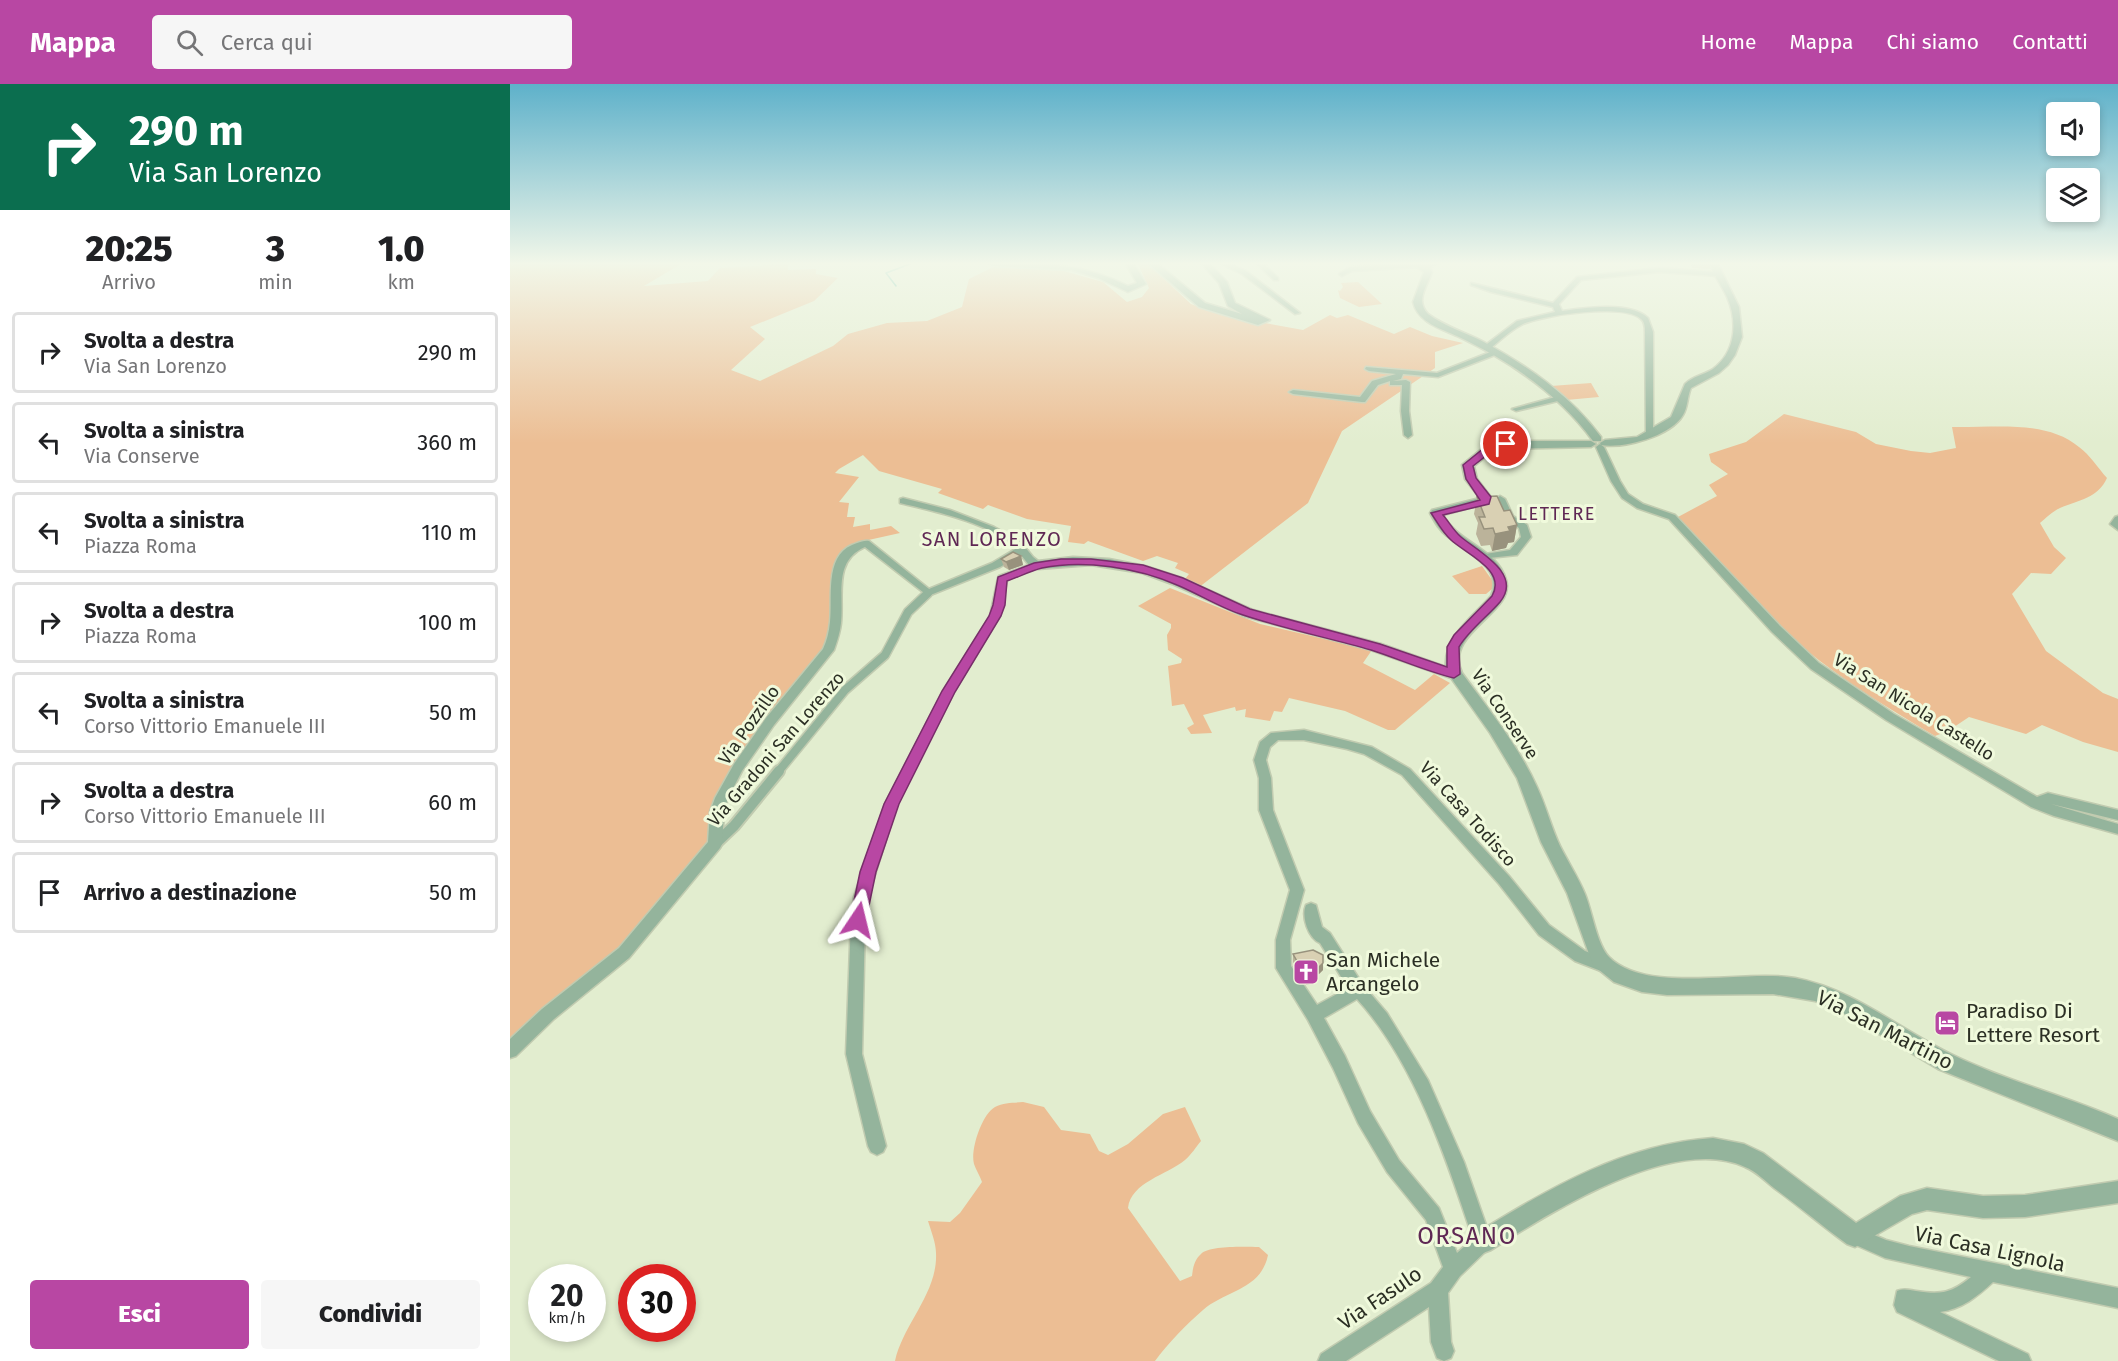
<!DOCTYPE html>
<html lang="it">
<head>
<meta charset="utf-8">
<style>
	:root { --surface:#fff; --page:#f6f6f6; --text:#202124; --muted:#757577; --line:#e0e0e0; --accent:#b847a3 }
	body { margin:0; font-family:"Fira Sans",sans-serif; background:var(--page); color:var(--text); height:100vh; display:flex; flex-direction:column; font-size:22px; white-space:nowrap }
	* { box-sizing:border-box; margin:0 }
	p { font-size:20px; color:var(--muted) }
	.icon { flex:none; width:33px; height:33px; fill:none; stroke:currentColor; stroke-width:2; stroke-linecap:round; stroke-linejoin:round }
	.map { position:relative; flex:1; overflow:hidden }
	.drawer { display:flex; flex-direction:column; background:var(--surface); width:510px }
	.drawer>* { flex:none }
	.top-card { background:#0b6e4f; color:#fff; overflow:hidden }
	.tools { position:absolute; left:1536px; top:18px; display:grid; gap:12px }
	.tools a { display:grid; place-items:center; width:54px; height:54px; border-radius:6px; background:var(--surface); box-shadow:0 3px 9px #0003; font-size:30px }
	.speed { position:absolute; left:18px; top:1180px; display:flex; gap:12px; font-size:30px; font-weight:700; text-align:center }
	.speed>* { display:grid; place-content:center; width:78px; height:78px; border-radius:50%; background:var(--surface); box-shadow:0 3px 9px #0003; line-height:1 }
	.speed small { font-size:15px; font-weight:400 }
	.speed .limit { border:9px solid #d22; background:#fff; color:#111 }
	.pin { position:absolute; display:grid; place-items:center; width:51px; height:51px; color:#fff; margin:-26px; border:3px solid #fff; border-radius:50%; box-shadow:0 2px 6px #0007 }
	.me { position:absolute; width:66px; margin:-33px; rotate:10deg; stroke-linejoin:round; filter:drop-shadow(0 0 4px #0008) }
	.turn { display:flex; align-items:center; gap:21px; height:126px; padding:0 30px; font-size:27px }
	.turn .icon { width:78px; height:78px; stroke-width:2.5 }
	.turn b { display:block; font-size:42px; line-height:51px }
	.eta { display:flex; justify-content:space-evenly; align-items:center; height:102px; text-align:center }
	.eta b { font-size:36px; font-weight:800; line-height:42px }
	.cta { display:flex; gap:12px; margin-top:auto; padding:12px 30px }
	.cta a { flex:1; height:69px; border-radius:6px; background:var(--accent); color:#fff; font-size:24px; font-weight:800; line-height:69px; text-align:center }
	.cta a+a { background:var(--page); color:var(--text) }
	ul { padding:0; list-style:none }
	li { display:flex; align-items:center; gap:18px; height:81px; margin:0 12px 9px; padding:0 18px; border:3px solid var(--line); border-radius:6px }
	li div { flex:1 }
	li b { display:block; font-size:22px }
	li em { font-style:normal }
	header { display:flex; align-items:center; gap:36px; box-sizing:border-box; height:84px; padding:0 30px; background:var(--accent); color:#fff }
	header strong { font-size:28px }
	nav { display:flex; gap:33px; margin-inline-start:auto; font-size:21px }
	.search { width:420px; height:54px; background:var(--page); display:flex; align-items:center; gap:15px; box-sizing:border-box; padding:0 21px; border-radius:6px; color:var(--muted); font-size:22px }
	main { display:flex; flex:1; min-height:0 }
	.map>svg:first-child { display:block }
	.green { fill:#ecbe94 }
	.lines { fill:none; stroke-linecap:round; stroke-linejoin:round }
	.stream { stroke:#30ad9c; stroke-width:1.5 }
	.pedestrian-far1-casing { stroke:#c1cbb0; stroke-width:11 }
	.pedestrian-casing { stroke:#c1cbb0; stroke-width:14 }
	.minor-casing { stroke:#c1cbb0; stroke-width:3 }
	.tertiary-casing { stroke:#c1cbb0; stroke-width:3 }
	.pedestrian-far1 { stroke:#94b49c; stroke-width:8 }
	.pedestrian { stroke:#94b49c; stroke-width:10 }
	.minor { fill:#94b49c; fill-rule:evenodd }
	.tertiary { fill:#94b49c; fill-rule:evenodd }
	.wall { fill:#bbb39a }
	.shaded-wall { fill:#98927d }
	.building { fill:#d9d0b3; stroke:#98927d; stroke-width:1.5 }
	.route { fill:#b847a3; stroke:#782e6a; stroke-width:1.5 }
	.labels { text-anchor:middle; stroke-width:6; stroke-linejoin:round; paint-order:stroke }
	.far-quarter-label { font-size:18px; letter-spacing:1.5px; fill:#5f2854; stroke:#f0fadc }
	.street-label { font-size:18px; fill:#2b2f24; stroke:#f0fadc }
	.neighbourhood-label { font-size:20px; letter-spacing:1.5px; fill:#5f2854; stroke:#f0fadc }
	.near-poi-label { font-size:21px; fill:#2b2f24; stroke:#f0fadc; text-anchor:start }
	.near-street-label { font-size:21px; fill:#2b2f24; stroke:#f0fadc }
	.near-neighbourhood-label { font-size:24px; letter-spacing:1.5px; fill:#5f2854; stroke:#f0fadc }
</style>
</head>
<body>
<header>
<strong>Mappa</strong>
<div class="search"><svg class="icon" aria-label="search" viewBox="0 0 24 24"><circle cx="10" cy="10" r="6"/><path d="M15 15l6 6"/></svg>Cerca qui</div>
<nav><a>Home</a><a>Mappa</a><a>Chi siamo</a><a>Contatti</a></nav>
</header>
<main>
<section class="drawer">
<div class="top-card">
<div class="turn"><svg class="icon" aria-label="right" viewBox="0 0 24 24"><path d="M7 20v-9h11M14 6l5 5-5 5"/></svg><div><b>290 m</b>Via San Lorenzo</div></div>
</div>
<div class="eta">
<div><b>20:25</b><p>Arrivo</p></div>
<div><b>3</b><p>min</p></div>
<div><b>1.0</b><p>km</p></div>
</div>
<ul>
<li><svg class="icon" aria-label="right" viewBox="0 0 24 24"><path d="M7 20v-9h11M14 6l5 5-5 5"/></svg><div><b>Svolta a destra</b><p>Via San Lorenzo</p></div><em>290 m</em></li>
<li><svg class="icon" aria-label="left" viewBox="0 0 24 24"><path d="M17 20v-9H6M10 6l-5 5 5 5"/></svg><div><b>Svolta a sinistra</b><p>Via Conserve</p></div><em>360 m</em></li>
<li><svg class="icon" aria-label="left" viewBox="0 0 24 24"><path d="M17 20v-9H6M10 6l-5 5 5 5"/></svg><div><b>Svolta a sinistra</b><p>Piazza Roma</p></div><em>110 m</em></li>
<li><svg class="icon" aria-label="right" viewBox="0 0 24 24"><path d="M7 20v-9h11M14 6l5 5-5 5"/></svg><div><b>Svolta a destra</b><p>Piazza Roma</p></div><em>100 m</em></li>
<li><svg class="icon" aria-label="left" viewBox="0 0 24 24"><path d="M17 20v-9H6M10 6l-5 5 5 5"/></svg><div><b>Svolta a sinistra</b><p>Corso Vittorio Emanuele III</p></div><em>50 m</em></li>
<li><svg class="icon" aria-label="right" viewBox="0 0 24 24"><path d="M7 20v-9h11M14 6l5 5-5 5"/></svg><div><b>Svolta a destra</b><p>Corso Vittorio Emanuele III</p></div><em>60 m</em></li>
<li><svg class="icon" aria-label="arrive" viewBox="0 0 24 24"><path d="M6 21V4h12l-3 4 3 4H6"/></svg><div><b>Arrivo a destinazione</b></div><em>50 m</em></li>
</ul>
<div class="cta"><a>Esci</a><a>Condividi</a></div>
</section>
<div class="map">
<svg width="1608" height="1277" viewBox="0 0 1608 1277">
	<rect width="100%" height="100%" fill="#e2edcf"/>
	<path class="green" d="M0,180H171L134,202L198,197L210,184L278,180V186L306,185V190L328,194L304,217L240,243L255,255L221,286L250,297L323,262L338,250L377,239L417,237L452,223L459,195L485,182L554,187L593,198L617,218L632,213L639,204L628,180H638L681,220L711,231L793,246L820,231L827,234L838,231L884,250L900,243L922,252L953,259L925,268V284L832,347L798,419L688,504L675,495L679,490L665,484L668,479L647,472L633,477L578,457L574,460L558,458L561,442L517,435L478,421L473,425L428,409L432,405L369,387L353,371L329,385L325,389L349,393L329,418L339,419L337,433H345L343,443L360,440V446L381,442L390,449L345,459L334,466L324,483L320,547L314,567L214,703L198,743V761L105,871L0,957Z
		M848,198L872,220L849,223L830,214L828,206L830,207L833,203L831,199Z
		M1081,299L1089,313L1056,316L1041,302Z
		M1274,330L1346,348L1366,360L1401,367L1420,369L1446,364L1442,343C1482,344 1536,335 1569,363C1580,371 1588,384 1597,394C1588,414 1569,416 1550,424C1543,427 1536,434 1530,439L1544,463L1556,474L1541,490L1521,489L1502,510L1536,567L1593,609L1608,615V668L1573,658L1532,641L1516,650L1459,633L1438,647L1425,652C1381,626 1335,598 1295,565C1249,526 1209,477 1168,433L1207,412L1199,401L1218,390L1201,378L1199,370L1236,358Z
		M972,482L982,496V505L976,510H959L942,492Z
		M660,504L750,540L862,566L853,579L905,606L924,590L940,599L885,646H878L835,627L779,614L772,628L764,627L760,637L735,633L736,625L726,627L725,623L693,631L702,649L681,650L677,644L684,640L674,620L662,622L658,582L671,579L672,575L658,566L657,551L661,544V540L628,522Z
		M513,1018L534,1023L551,1046L580,1050L589,1067L598,1071L618,1060L653,1030L675,1023L691,1057C686,1063 681,1071 675,1076C657,1091 621,1098 618,1124L670,1197L682,1192C683,1184 684,1176 691,1170C700,1161 736,1163 749,1163L758,1171C751,1206 716,1206 693,1226C677,1240 658,1259 645,1277H385C393,1240 428,1209 426,1169C426,1159 421,1147 418,1137L440,1138L450,1129L472,1098C470,1092 466,1086 464,1080C460,1066 472,1030 485,1023C494,1018 504,1019 513,1018Z"/>
	<g class="lines">
		<path class="stream" d="M386,202L376,189L400,180"/>
		<g class="pedestrian-far1-casing">
			<path id="pedestrian-far1" d="M268,688L335,606L375,571L398,528L418,509"/>
		</g>
		<g class="pedestrian-casing">
			<path id="pedestrian" d="M205,760L224,742L269,687"/>
		</g>
		<g class="minor-casing">
			<path id="minor" d="M711,180H721L736,187L790,229L785,230L732,190Z
				M747,180H754L768,194V196H764Z
				M892,180L912,181L909,183L842,187L832,192L829,190L840,183Z
				M919,180H927L918,185H914V183Z
				M1149,184L1207,188L1210,190L1207,192L1149,188L1071,196L1049,220L1052,227C1074,224 1120,217 1138,234L1143,248V350L1136,348L1135,248C1135,244 1135,238 1131,235C1115,219 1033,231 1013,240C1001,246 990,256 980,265L973,263L1007,237L1045,228L1043,223L981,208L961,201V199L1043,219L1067,193Z
				M983,267L990,269L928,293L893,290L891,295L883,297L896,296L900,298L899,327L902,351L898,354L894,351L891,327L892,301H880V297L868,301L855,318H852L783,310L779,308L783,306L850,313L862,297L886,290L859,287L855,285L856,283L927,289Z
				M1049,312H1052V316L1006,327L1002,325Z
				M1090,360L1094,363L1110,397L1118,410L1133,420L1165,431L1270,542L1309,579L1384,630L1527,713L1538,709L1608,726V736L1541,720L1608,740V750L1544,732L1521,723L1376,636L1301,585L1262,548L1159,435L1127,424L1112,414L1101,397L1086,363Z
				M990,412L995,415L1003,432L1017,441L1021,453L1007,471L969,475V471L1000,466L1011,453L1009,444L996,436L985,415Z
				M393,414L440,426L484,443L510,457L523,473L533,481L497,496L490,532L444,608L387,720L358,813L355,836L352,970L376,1062L373,1068L367,1071L361,1068L358,1062L336,970L341,836L344,813L375,720L433,607L480,532L488,494L489,492L519,481L511,471L490,483L418,512L355,463C323,477 334,510 331,539C330,549 327,557 324,566L264,641L232,687L218,714L214,728L212,760L210,764L119,874L44,935L6,972L0,974V955L32,925L109,864L198,758L200,728L205,714L224,680L256,634L313,565C317,556 319,548 320,538C323,515 314,473 342,461C348,459 353,456 359,457L419,505L482,479L507,464C477,438 427,428 390,419V415Z
				M1608,432V446L1600,440L1605,433Z
				M794,646L862,663L900,685L999,792L1039,841L1075,867L1096,875L1098,880L1096,885L1091,887L1065,877L1029,851L989,800L892,691L854,670L837,665L794,656H768L760,663L756,676L761,694L763,726L794,806L780,856L781,882L807,921L838,904L810,859C798,854 791,832 796,821L801,819L806,821L812,843L820,849L853,901L877,929L918,996L954,1078L982,1158L979,1164L950,1192L938,1209L941,1258L944,1267L941,1274L934,1277L927,1274L921,1258L919,1223L836,1277H808L811,1270L921,1199L933,1183L916,1136L877,1088L848,1039L823,984L798,936L766,884V856L780,806L749,726V694L744,676L750,658L761,649ZM847,915C904,977 937,1076 963,1155L947,1169L929,1124L889,1076L860,1027L835,972L814,934Z
				M1345,1143L1376,1156L1399,1162L1608,1204V1224L1483,1198C1468,1212 1452,1225 1430,1228L1518,1270L1521,1277H1489L1387,1228L1384,1221L1387,1207C1394,1204 1399,1206 1406,1207C1431,1211 1442,1209 1461,1193L1375,1174L1339,1158L1336,1152L1339,1146Z"/>
		</g>
		<g class="tertiary-casing">
			<path id="tertiary" d="M480,180C535,180 567,177 618,202L627,199L616,180H624L636,200L618,208L588,194L562,186L484,182Z
				M639,180H648L695,219L732,230L718,222L709,199L692,180H700L717,198L725,219L760,236L748,241L689,223Z
				M902,180C911,180 918,179 922,188C917,203 905,216 918,230C934,242 954,248 972,257C1018,282 1060,311 1091,353V357H1083C1049,310 1001,278 949,253C932,245 908,239 903,218L914,188Z
				M1200,180H1208L1229,223L1232,253L1225,271L1218,281L1209,289L1181,304C1177,313 1178,323 1173,331C1161,352 1114,365 1091,361L1090,359L1095,356L1127,353L1161,333L1175,300C1183,292 1194,291 1203,285C1226,268 1228,238 1217,213C1212,202 1204,192 1200,180Z
				M996,357H1081L1086,360L1081,363L985,365L964,382L967,395L983,416L981,418L933,431C947,458 988,465 996,496C1006,529 933,548 952,589C979,626 1008,661 1027,703C1036,722 1041,743 1050,762C1058,778 1068,793 1075,810C1082,827 1087,861 1099,873C1137,911 1235,885 1285,894C1344,905 1390,946 1443,971C1496,997 1554,1011 1608,1035V1057L1428,985L1337,931L1305,917L1263,910L1157,911L1132,908L1104,898L1083,881L1057,809L1031,758L1007,694L980,649L941,594L861,566L733,532L662,500L632,489L581,481L528,485L522,481L528,477L563,473L599,475L635,482L672,494L743,526L871,560L936,583C933,553 963,533 981,512C994,483 955,468 937,452C929,446 925,438 920,429L922,426L970,414L955,395L952,381L978,360Z
				M1203,1054L1234,1060L1253,1069L1346,1139L1390,1112L1417,1104L1473,1112L1515,1111L1608,1097V1119L1515,1133L1473,1134L1417,1126L1402,1130L1345,1163L1337,1160C1312,1142 1289,1122 1264,1104C1255,1097 1246,1087 1235,1083C1163,1050 1040,1129 981,1166L973,1169L965,1166L962,1158L965,1150C1040,1104 1114,1060 1203,1054Z"/>
		</g>
		<use href="#pedestrian-far1" class="pedestrian-far1"/>
		<use href="#pedestrian" class="pedestrian"/>
		<use href="#minor" class="minor"/>
		<use href="#tertiary" class="tertiary"/>
	</g>
	<path class="wall" d="M1181,180H1201L1200,185L1182,184Z
		M967,413L994,427L1007,441L1004,458L998,459L996,464L982,467L980,461L971,462L966,450L968,439L964,430Z
		M511,472L513,481L499,486L494,483L491,475Z
		M783,870L813,871V886L809,890L801,892L800,900L796,901L783,878Z"/>
	<path class="shaded-wall" d="M1007,441L1004,458L998,459L996,464L982,467L985,450L998,443Z
		M511,472L513,481L499,486L496,478Z
		M813,879V886L809,890L801,892L800,900L796,901V893L801,885Z"/>
	<path class="building" d="M987,412L994,427L1000,426L1007,441L998,443L1000,447L985,450L983,444L974,445L969,433H975L967,413Z
		M503,468L511,472L496,478L491,475Z
		M803,866L813,871V879L809,883L801,885L800,893H796L783,870Z"/>
	<linearGradient id="sky" x2="0" y2="1"><stop stop-color="#5eb1ca"/><stop offset="0.5" stop-color="#f2f7e9"/><stop offset="1" stop-color="#f2f7e9" stop-opacity="0"/></linearGradient>
	<rect width="1608" height="359" fill="url(#sky)"/>
	<path class="route" d="M996,357H1000V362L985,365L963,382L966,394L981,413L979,420L933,431C939,438 944,447 951,453C969,468 1013,490 990,518C977,533 959,546 949,563L950,590L944,594C915,587 889,575 861,566C819,554 775,545 733,531C710,524 689,510 667,501C628,484 574,475 532,484C520,487 509,493 497,497L495,521L491,532L445,608L389,720L366,788L356,836L354,841L348,843L342,841L340,836L350,788L374,720L432,607L479,532L483,521L488,493L524,479L551,475H581L633,481L673,494L740,525L870,560L937,583V563L944,551L982,512C997,486 956,470 941,456C933,449 927,438 921,429L970,416L956,395L953,381L979,360Z"/>
	<defs>
		<g id="church-square" transform="scale(1.35)"><rect x="-9" y="-9" width="18" height="18" rx="4" fill="#b847a3" stroke="#f0fadc"/><path d="M-1.2-6h2.4v3.5h3.3v2.4h-3.3V6h-2.4V-.1h-3.3v-2.4h3.3Z" fill="#fff"/></g>
		<g id="hotel-square" transform="scale(1.35)"><rect x="-9" y="-9" width="18" height="18" rx="4" fill="#b847a3" stroke="#f0fadc"/><path d="M-6-4.5h1.5V1H6V5H4.5V3h-9V5H-6ZM-4 0a1.8 1.8 0 1 1 3.6 0ZM.5 0V-2.5h3Q6-2.5 6 0Z" fill="#fff"/></g>
	</defs>
	<g fill-rule="evenodd">
		<use href="#church-square" x="796" y="888"/>
		<use href="#hotel-square" x="1437" y="939"/>
	</g>
	<g class="labels">
		<g class="far-quarter-label">
			<text x="1047" y="436">LETTERE</text>
		</g>
		<g class="street-label">
			<text transform="translate(1404 623) rotate(32)" y="6">Via San Nicola Castello</text>
			<text transform="translate(995 630) rotate(56)" y="6">Via Conserve</text>
			<text transform="translate(239 641) rotate(-55)" y="6">Via Pozzillo</text>
			<text transform="translate(266 665) rotate(-49)" y="6">Via Gradoni San Lorenzo</text>
			<text transform="translate(958 730) rotate(48)" y="6">Via Casa Todisco</text>
		</g>
		<g class="neighbourhood-label">
			<text x="482" y="462">SAN LORENZO</text>
		</g>
		<g class="near-poi-label">
			<text x="816" y="883">San Michele<tspan x="816" dy="24">Arcangelo</tspan></text>
			<text x="1456" y="934">Paradiso Di<tspan x="1456" dy="24">Lettere Resort</tspan></text>
		</g>
		<g class="near-street-label">
			<text transform="translate(1375 946) rotate(27)" y="7">Via San Martino</text>
			<text transform="translate(1480 1165) rotate(12)" y="7">Via Casa Lignola</text>
			<text transform="translate(870 1214) rotate(-34)" y="7">Via Fasulo</text>
		</g>
		<g class="near-neighbourhood-label">
			<text x="957" y="1160">ORSANO</text>
		</g>
	</g>
</svg>
<div class="tools">
<a><svg class="icon" aria-label="sound" viewBox="0 0 24 24"><path d="M4 9h4l5-4v14l-5-4H4zM17 9q2 3 0 6"/></svg></a>
<a><svg class="icon" aria-label="layers" viewBox="0 0 24 24"><path d="M12 4l9 5-9 5-9-5zM3 14l9 5 9-5"/></svg></a>
</div>
<div class="speed"><div>20<small>km/h</small></div><div class="limit">30</div></div>
<div class="pin" style="left:996px;top:360px;background:#d93025"><svg class="icon" aria-label="arrive" viewBox="0 0 24 24"><path d="M6 21V4h12l-3 4 3 4H6"/></svg></div>
<svg class="me" style="left:348px;top:836px" viewBox="-20 -20 40 40"><path d="M0-17L14 15 0 8-14 15z" fill="#b847a3" stroke="#fff" stroke-width="4"/></svg>
</div>
</main>
</body>
</html>
